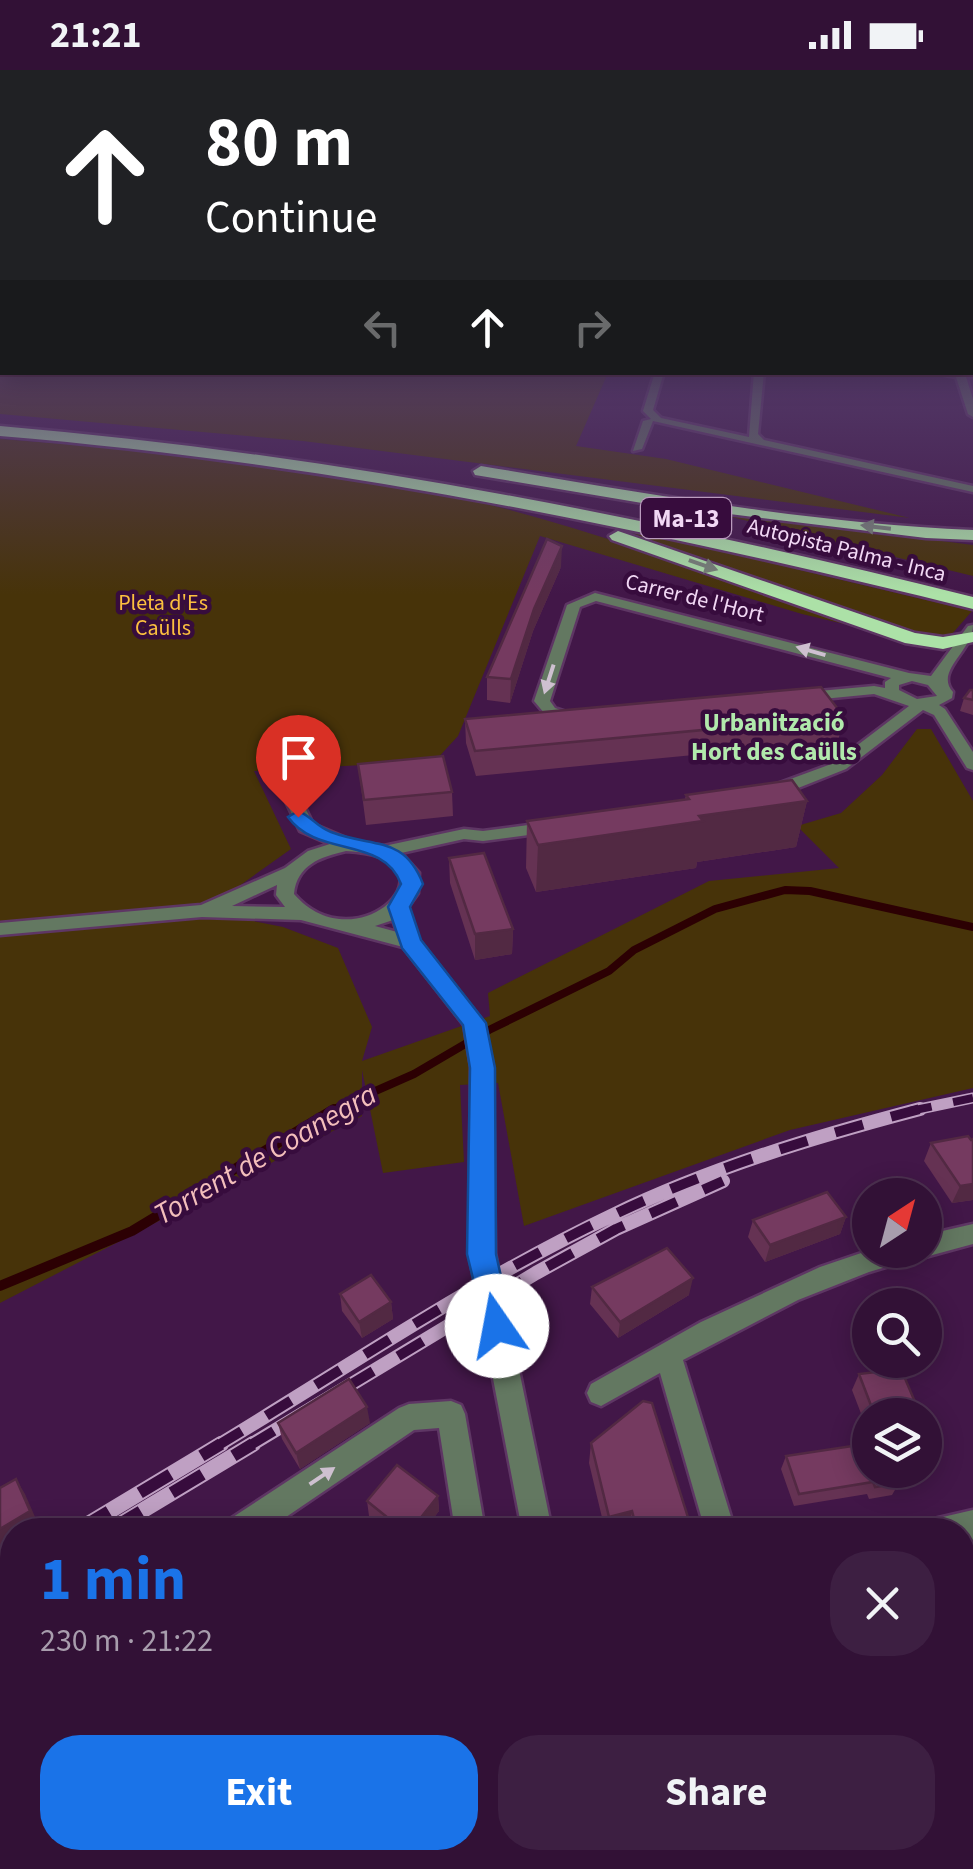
<!DOCTYPE html>
<html lang="en">
<head>
<meta charset="utf-8">
<style>
	:root { --surface:#321136; --page:#3d1f42; --text:#f1f3f6; --muted:#a89dad; --line:#4d3151; --accent:#1a73e8 }
	body { margin:0; font-family:"Source Sans 3",sans-serif; background:var(--page); color:var(--text); height:100vh; display:flex; flex-direction:column; font-size:38px; white-space:nowrap }
	* { box-sizing:border-box; margin:0 }
	p { font-size:32px; color:var(--muted) }
	.icon { flex:none; width:55px; height:55px; fill:none; stroke:currentColor; stroke-width:2; stroke-linecap:round; stroke-linejoin:round }
	.map { position:relative; flex:1; overflow:hidden }
	.side { position:absolute; left:0px; top:1448px; width:975px; height:352px; display:flex; flex-direction:column; background:var(--surface); border-radius:40px 40px 0 0; box-shadow:0 5px 25px #0003,0 0 0 2px var(--line) }
	.side>* { flex:none }
	.guide { position:absolute; left:0px; top:0px; width:975px; height:305px; box-shadow:0 5px 25px #0003,0 0 0 2px var(--line); background:#202124; color:#fff; overflow:hidden }
	.needle { width:65px; rotate:36deg }
	.tools { position:absolute; left:852px; top:1108px; display:grid; gap:20px }
	.tools a { display:grid; place-items:center; width:90px; height:90px; border-radius:50%; background:var(--surface); box-shadow:0 5px 25px #0003,0 0 0 2px var(--line); font-size:50px }
	.pin { position:absolute; display:grid; place-items:center; width:85px; height:85px; color:#fff; margin:-102px -42px; border-radius:50% 50% 50% 0; rotate:-45deg; box-shadow:0 0 10px #0007 }
	.pin .icon { rotate:45deg }
	.me { position:absolute; width:110px; margin:-55px; rotate:348deg; stroke-linejoin:round; filter:drop-shadow(0 0 8px #0008) }
	.turn { display:flex; align-items:center; gap:35px; height:210px; padding:0 40px; font-size:45px }
	.turn .icon { width:130px; height:130px; stroke-width:2.5 }
	.turn b { display:block; font-size:70px; line-height:85px }
	.lanes { display:flex; align-items:center; height:95px; padding:0 40px; background:#0003; justify-content:center; gap:50px; direction:ltr }
	.lanes .off { opacity:.35 }
	.round { display:grid; place-items:center; flex:none; width:105px; height:105px; border-radius:40px; background:var(--page) }
	.headline { display:flex; align-items:center; justify-content:space-between; height:170px; padding:0 40px }
	h1 { font-size:60px; font-weight:700; line-height:75px; color:var(--accent) }
	.primary-button { display:flex; gap:20px; margin-top:auto; padding:20px 40px }
	.primary-button a { flex:1; height:115px; border-radius:40px; background:var(--accent); color:#fff; font-size:40px; font-weight:700; line-height:115px; text-align:center }
	.primary-button a+a { background:var(--page); color:var(--text) }
	.status { display:flex; justify-content:space-between; align-items:center; height:70px; padding:0 50px; background:var(--surface); direction:ltr }
	.status svg { height:28px; fill:currentColor }
	.map>svg:first-child { display:block }
	.green { fill:#473309 }
	.lines { fill:none; stroke-linecap:round; stroke-linejoin:round }
	.stream-far1 { stroke:#2c0003; stroke-width:8 }
	.stream { stroke:#2c0003; stroke-width:10 }
	.street-casing { stroke:#5e3664; stroke-width:5 }
	.highway-casing { stroke:#5e3664; stroke-width:5 }
	.street { fill:#637861; fill-rule:evenodd }
	.highway { fill:#ace1a7; fill-rule:evenodd }
	.rail-far2-casing { stroke:#bfa0c3; stroke-width:11 }
	.rail-far1-casing { stroke:#bfa0c3; stroke-width:14 }
	.rail-casing { stroke:#bfa0c3; stroke-width:16 }
	.rail-far2 { stroke:#370c3d; stroke-width:8; stroke-dasharray:22; stroke-linecap:butt }
	.rail-far1 { stroke:#370c3d; stroke-width:10; stroke-dasharray:29; stroke-linecap:butt }
	.rail { stroke:#370c3d; stroke-width:12; stroke-dasharray:36; stroke-linecap:butt }
	.wall { fill:#653253 }
	.shaded-wall { fill:#522943 }
	.building { fill:#753a60; stroke:#522943; stroke-width:2.5 }
	.oneway { fill:#778177 }
	.oneway2 { fill:#cec0d0 }
	.route { fill:#1a73e8; stroke:#114b97; stroke-width:2.5 }
	.labels { text-anchor:middle; stroke-width:9; stroke-linejoin:round; paint-order:stroke }
	.far-street-label { font-size:22px; fill:#f2d8f5; stroke:#370c3d }
	.far-park-label { font-size:22px; fill:#fcc03f; stroke:#370c3d }
	.shield { fill:#370c3d; stroke:#ba9bbe; stroke-width:2.5 }
	.shield-label { font-size:25px; font-weight:bold; fill:#f2d8f5 }
	.far-neighbourhood-label { font-size:25px; font-weight:bold; fill:#b1e9ac; stroke:#370c3d }
	.water-label { font-size:30px; font-style:italic; fill:#f3bebb; stroke:#370c3d }
</style>
</head>
<body>
<div class="status"><b>21:21</b><svg viewBox="0 0 49 12"><path d="M0 12V9h3v3zM5 12V6h3v6zM10 12V3h3v9zM15 12V0h3v12zM26 1h20v11H26zM47 4h2v5h-2z"/></svg></div>
<div class="map">
<svg width="973" height="1799" viewBox="0 0 973 1799">
	<rect width="100%" height="100%" fill="#421748"/>
	<path class="green" d="M0,273L2,302L608,303L576,376L666,389L910,448L303,371L0,344Z
		M0,369C148,380 297,395 443,424C586,454 723,510 861,558L802,544L540,466L458,666L435,691L254,701L291,779L204,841L283,857L338,878L372,957L362,991L490,946L488,923L709,811L839,798L797,756L841,743L882,705L917,659H931L973,731V1018L790,1060L524,1156L498,1013L460,1015L464,1092L383,1103L362,1000V1046L0,1233Z
		M707,441L973,475V506Z
		M619,457L972,541L952,564L922,567L669,479Z"/>
	<g class="lines">
		<path class="stream-far1" d="M330,1041L414,1004L489,960L609,901L634,880L715,839L785,820L810,821L973,857"/>
		<path class="stream" d="M0,1216L132,1161L334,1039"/>
		<g class="street-casing">
			<path id="street" d="M655,302H664L653,340L661,348L749,367L754,302H764L758,364L764,370L973,416V422L653,351L642,379L633,381L643,351L651,349L643,341Z
				M930,302L973,303V307H966L973,329V347L968,344L956,307Z
				M595,523L909,603L931,606L968,556L973,555C973,581 934,601 953,622L952,628L939,635L945,639L973,682V700L967,698L934,645L923,640L846,699L778,726H766V718L834,693L909,636L874,624L802,631L797,629V623L874,616L885,618V612L891,608L596,531L580,537L550,631L555,638L581,647L573,652L545,644L534,631L567,535ZM912,611L928,615L937,626L917,629L899,620V615Z
				M288,714L296,719L313,754L353,771L384,776L464,759L483,761L551,752L560,757L551,762L483,771L464,769L401,783L419,803L418,823L408,837L419,870L484,953L493,997L495,1183L552,1460H522L469,1183L471,997L464,955L403,877L301,850L202,847L0,865V853L201,835L285,798L308,781L330,774L300,761L280,719ZM346,781C467,787 358,898 294,824C297,795 320,787 346,781ZM277,815L276,825L285,837L232,836ZM393,850L397,862L375,856Z
				M973,1154V1174L925,1187L918,1184L916,1188L869,1202L798,1230L683,1290L735,1460H705L660,1303L601,1336L591,1332L587,1323L591,1314L701,1252L820,1197L870,1180H925V1165Z
				M451,1331L461,1335L465,1344L485,1460H455L439,1358L414,1360L267,1460H226L230,1449L399,1338L409,1334Z
				M973,1440V1470L962,1472V1460H930L934,1449Z
				M12,1597V1632L0,1637V1602Z
				M232,1788H271L266,1799H227Z
				M511,1788H547L549,1799H513Z
				M581,1788H617L619,1799H583Z
				M802,1788H838L841,1799H805Z"/>
		</g>
		<g class="highway-casing">
			<path id="highway" d="M0,356C330,384 652,447 973,527V539C646,458 336,394 0,366Z
				M481,396C643,423 809,453 973,460V470L926,468L648,434L475,405L473,401Z
				M618,461L915,563L943,567L973,562V572L943,579L905,573L612,470L609,466Z"/>
		</g>
		<use href="#street" class="street"/>
		<use href="#highway" class="highway"/>
		<g class="rail-far2-casing">
			<path id="rail-far2" d="M910,1041L973,1028"/>
		</g>
		<g class="rail-far1-casing">
			<path id="rail-far1" d="M217,1376C346,1298 474,1211 611,1146C710,1098 814,1067 920,1039
				M249,1376L536,1203L616,1159L723,1111"/>
		</g>
		<g class="rail-casing">
			<path id="rail" d="M78,1460L221,1374
				M110,1460L253,1374
				M0,1507L12,1500
				M0,1526L12,1519"/>
		</g>
		<use href="#rail-far2" class="rail-far2"/>
		<use href="#rail-far1" class="rail-far1"/>
		<use href="#rail" class="rail"/>
	</g>
	<path class="wall" d="M561,497L533,561L510,633L487,630V607Z
		M973,620V645L960,641L964,628Z
		M844,647L838,671L476,706L466,673L465,649Z
		M358,694L452,722L453,746L366,755Z
		M686,725L807,731L796,777L697,792L696,798L536,822L526,798L527,751L685,729Z
		M449,788L513,859L512,884L475,890L450,813Z
		M973,1069V1130L952,1133L924,1091L931,1073Z
		M846,1147L840,1164L765,1192L748,1167L753,1150Z
		M592,1217L689,1225L618,1268L590,1234Z
		M340,1224L391,1232L393,1249L362,1268L342,1241Z
		M859,1304L915,1332L909,1345H870V1353L865,1354L852,1320Z
		M278,1353H370L300,1399L282,1369Z
		M855,1366L899,1413L892,1425L869,1429L867,1424L794,1436L781,1399L786,1386L850,1377Z
		M591,1373L692,1460H605L589,1393Z
		M438,1426L439,1441L424,1460H387L369,1446L367,1431Z
		M923,1788H962L973,1799H926Z"/>
	<path class="shaded-wall" d="M562,476L561,497L533,561L510,633L511,609L534,539Z
		M807,731L796,777L697,792L696,798L536,822L538,775L699,746Z
		M513,859L512,884L475,890V864Z
		M973,1114V1130L952,1133L960,1116Z
		M846,1147L840,1164L765,1192L770,1175Z
		M693,1208L689,1225L618,1268L620,1252Z
		M391,1232L393,1249L362,1268L359,1252Z
		M367,1337L370,1353L300,1399L296,1383Z
		M16,1409L25,1424L39,1456L33,1460H12V1472L0,1480V1459Z
		M438,1426L439,1441L424,1460H411Z
		M632,1441L628,1460H607L609,1447Z
		M171,1788H185L177,1799H162Z"/>
	<path class="building" d="M547,469L562,476L534,539L511,609L487,607Z
		M821,617L844,647L475,681L465,649Z
		M970,620H973V630L964,628Z
		M443,686L452,722L364,730L358,694Z
		M792,710L807,731L699,746L703,751L538,775L527,751L689,729L686,725Z
		M484,783L513,859L475,864L449,788Z
		M968,1066L971,1070L973,1069V1114L960,1116L931,1073Z
		M827,1122L846,1147L770,1175L753,1150Z
		M667,1178L693,1208L620,1252L592,1217Z
		M371,1205L391,1232L359,1252L340,1224Z
		M901,1299L915,1332L872,1338L859,1304Z
		M349,1309L367,1337L296,1383L278,1353Z
		M643,1331L652,1333L692,1460H637L632,1441L609,1447L591,1373Z
		M870,1363V1400H893L899,1413L875,1417L873,1412L799,1424L786,1386L859,1375L855,1366Z
		M397,1395L438,1426L411,1460H403L367,1431Z
		M16,1409L30,1441L0,1459V1418Z
		M973,1732V1799H940L937,1788H962V1733Z
		M137,1788H171L162,1799H147Z"/>
	<defs><path id="oneway-solid" d="M-6-.8H1V-3.2L6.5 0L1 3.2V.8H-6Z" transform="scale(2.5)"/></defs>
	<g class="oneway">
		<use href="#oneway-solid" transform="translate(876 457) rotate(-173)"/>
		<use href="#oneway-solid" transform="translate(703 495) rotate(19)"/>
	</g>
	<g class="oneway2">
		<use href="#oneway-solid" transform="translate(811 581) rotate(-164)"/>
		<use href="#oneway-solid" transform="translate(549 609) rotate(108)"/>
		<use href="#oneway-solid" transform="translate(322 1406) rotate(-34)"/>
	</g>
	<linearGradient id="sky" x2="0" y2="1"><stop stop-color="#240d28"/><stop offset="0.52" stop-color="#543c6a"/><stop offset="1" stop-color="#543c6a" stop-opacity="0"/></linearGradient>
	<rect width="973" height="525" fill="url(#sky)"/>
	<path class="route" d="M298,741C310,745 317,757 331,762C373,778 404,765 423,814L410,837L421,870L486,953L495,998L496,1184L512,1256L508,1266L497,1270L487,1266L467,1184L470,998L463,955L402,878L388,837L401,814C384,766 317,788 288,747Z"/>
	<g class="labels">
		<g class="far-street-label">
			<text transform="translate(847 479) rotate(14)" y="8">Autopista Palma - Inca</text>
			<text transform="translate(695 527) rotate(14)" y="8">Carrer de l'Hort</text>
		</g>
		<g class="far-park-label">
			<text x="163" y="540">Pleta d'Es<tspan x="163" dy="25">Caülls</tspan></text>
		</g>
		<rect class="shield" x="641" y="428" width="90" height="40" rx="8"/>
		<g class="shield-label">
			<text x="686" y="457">Ma-13</text>
		</g>
		<g class="far-neighbourhood-label">
			<text x="774" y="661">Urbanització<tspan x="774" dy="29">Hort des Caülls</tspan></text>
		</g>
		<g class="water-label">
			<text transform="translate(265 1084) rotate(-30)" y="10">Torrent de Coanegra</text>
		</g>
	</g>
</svg>
<div class="tools">
<a><svg class="needle" viewBox="-14 -14 28 28"><path d="M0-13l5 13h-10z" fill="#e53935"/><path d="M0 13l5-13h-10z" fill="#a89dad"/></svg></a>
<a><svg class="icon" aria-label="search" viewBox="0 0 24 24"><circle cx="10" cy="10" r="6"/><path d="M15 15l6 6"/></svg></a>
<a><svg class="icon" aria-label="layers" viewBox="0 0 24 24"><path d="M12 4l9 5-9 5-9-5zM3 14l9 5 9-5"/></svg></a>
</div>
<div class="pin" style="left:298px;top:747px;background:#d93025"><svg class="icon" aria-label="arrive" viewBox="0 0 24 24"><path d="M6 21V4h12l-3 4 3 4H6"/></svg></div>
<svg class="me" style="left:497px;top:1256px" viewBox="-20 -20 40 40"><circle r="19" fill="#fff"/><path d="M0-13L10 11 0 6-10 11z" fill="#1a73e8"/></svg>
<div class="guide">
<div class="turn"><svg class="icon" aria-label="ahead" viewBox="0 0 24 24"><path d="M12 20V5M6 11l6-6 6 6"/></svg><div><b>80 m</b>Continue</div></div>
<div class="lanes"><svg class="icon off" aria-label="left" viewBox="0 0 24 24"><path d="M17 20v-9H6M10 6l-5 5 5 5"/></svg><svg class="icon" aria-label="ahead" viewBox="0 0 24 24"><path d="M12 20V5M6 11l6-6 6 6"/></svg><svg class="icon off" aria-label="right" viewBox="0 0 24 24"><path d="M7 20v-9h11M14 6l5 5-5 5"/></svg></div>
</div>
<section class="side">
<div class="headline"><div><h1>1 min</h1><p>230 m · 21:22</p></div><a class="round"><svg class="icon" aria-label="close" viewBox="0 0 24 24"><path d="M6 6l12 12M18 6L6 18"/></svg></a></div>
<div class="primary-button"><a>Exit</a><a>Share</a></div>
</section>
</div>
</body>
</html>
